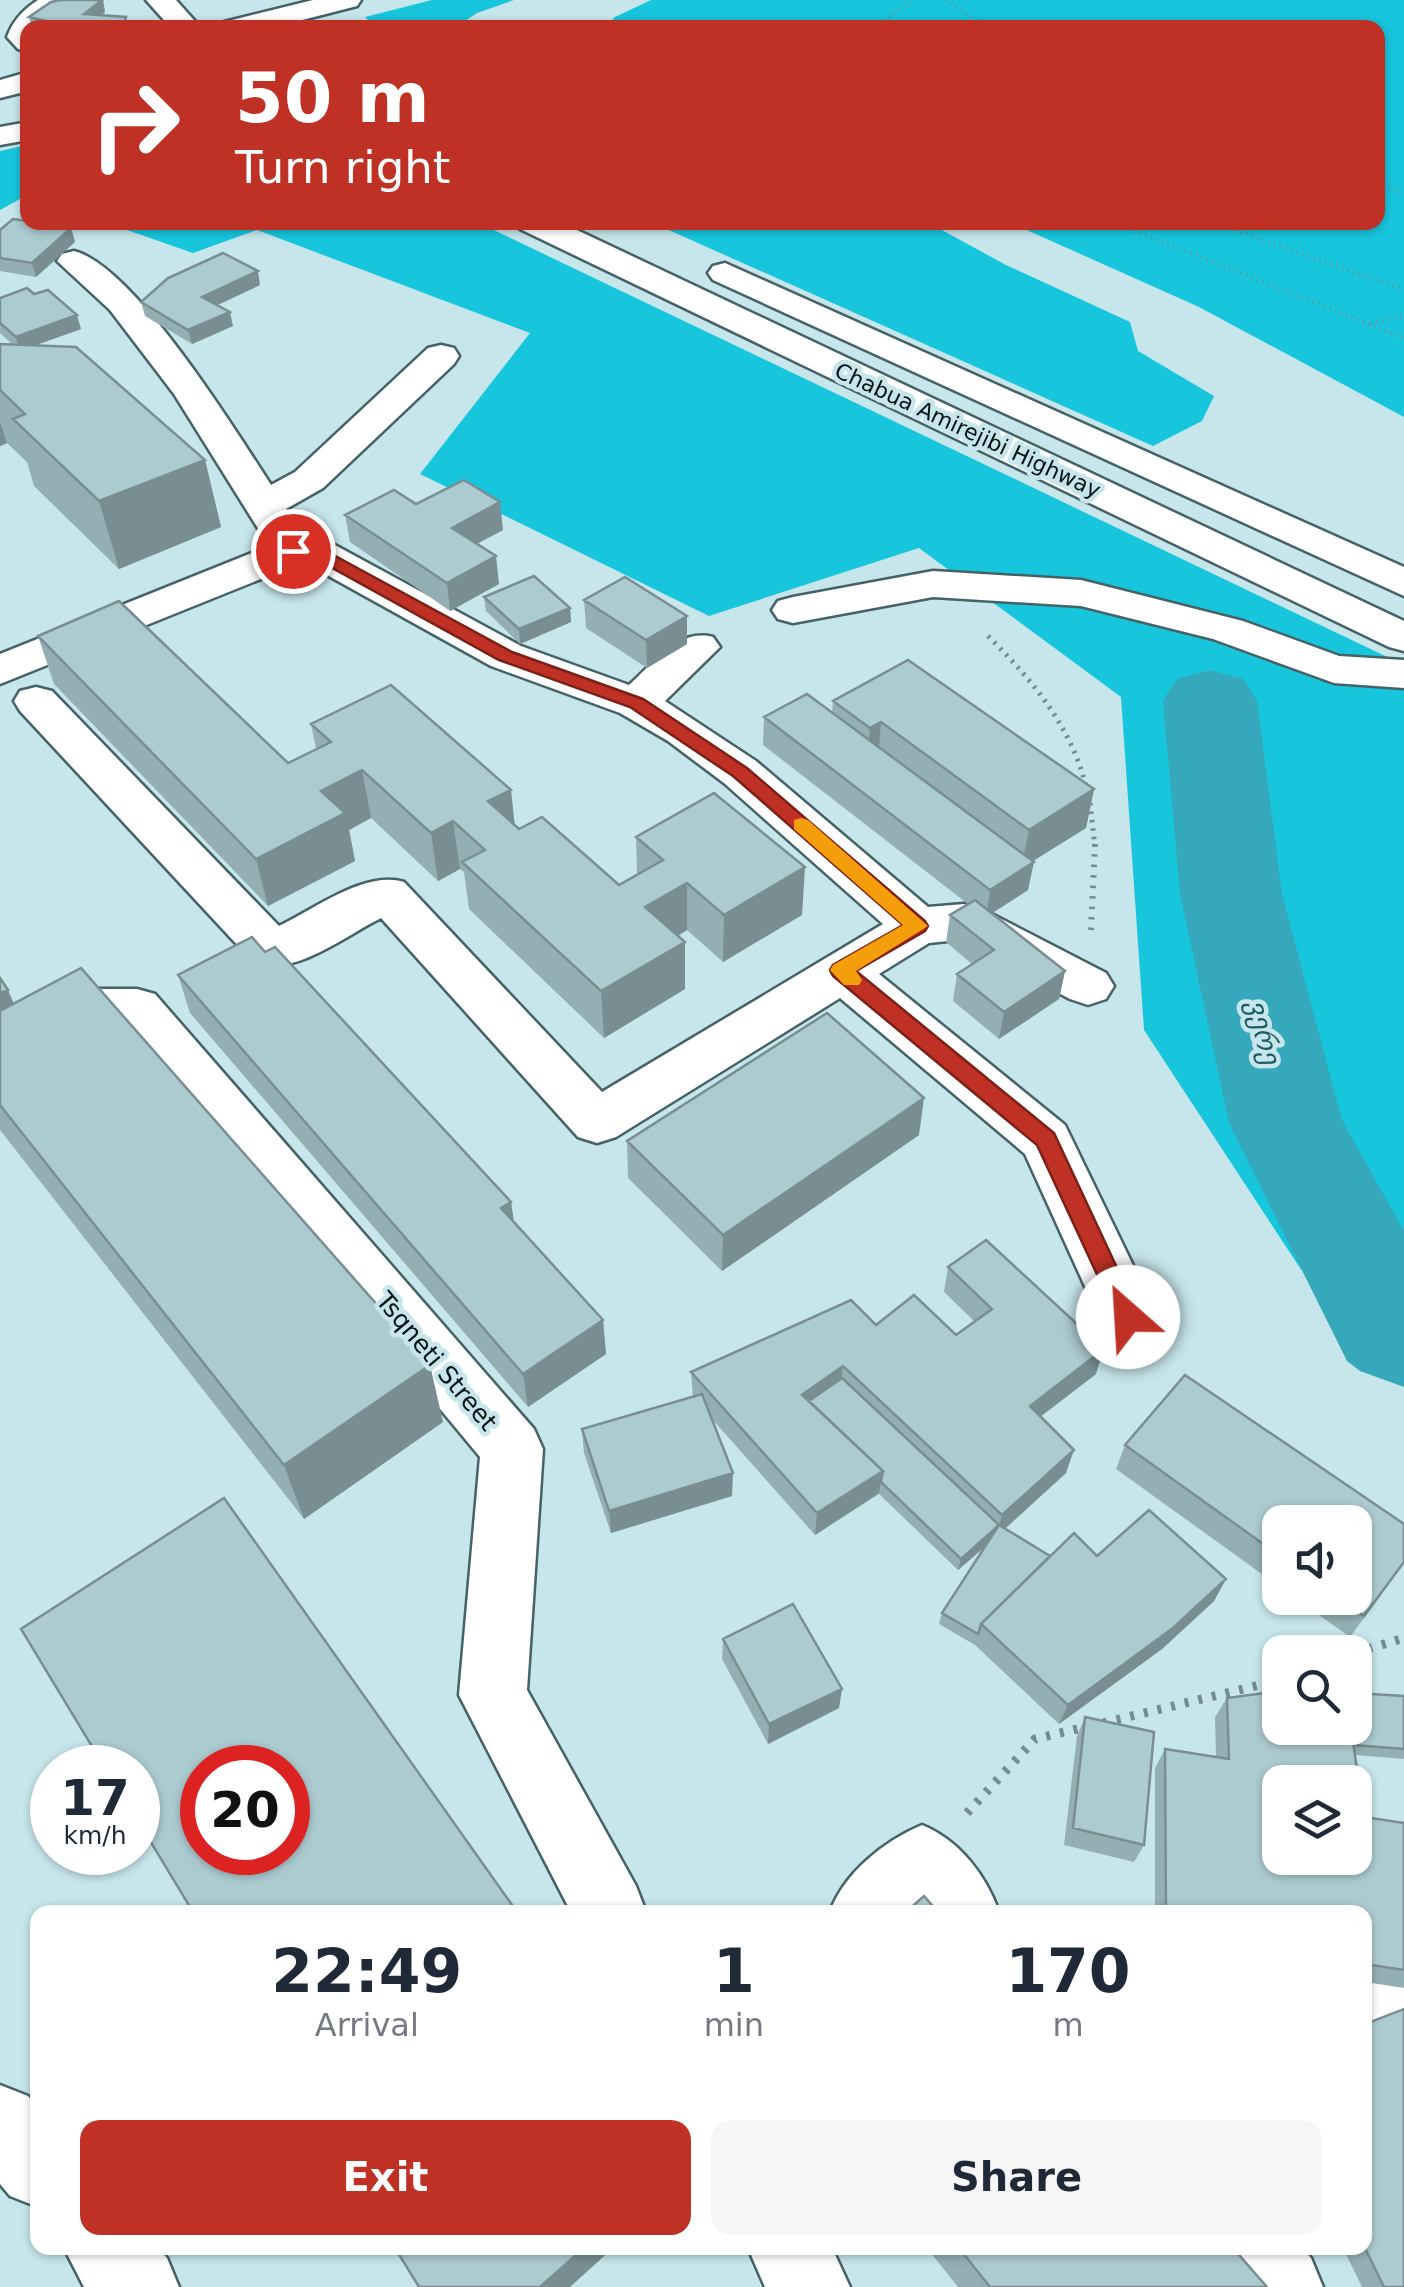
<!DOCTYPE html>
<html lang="en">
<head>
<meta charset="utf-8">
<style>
	:root { --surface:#fff; --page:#f6f6f7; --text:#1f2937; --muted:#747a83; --accent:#be3124 }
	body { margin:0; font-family:"DejaVu Sans","Noto Sans Georgian",sans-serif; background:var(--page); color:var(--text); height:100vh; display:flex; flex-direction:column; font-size:38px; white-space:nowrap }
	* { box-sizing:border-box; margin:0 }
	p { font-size:32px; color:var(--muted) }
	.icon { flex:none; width:55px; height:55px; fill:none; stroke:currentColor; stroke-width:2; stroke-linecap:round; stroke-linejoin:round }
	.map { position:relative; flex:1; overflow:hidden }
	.details { position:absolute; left:30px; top:1905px; width:1342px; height:350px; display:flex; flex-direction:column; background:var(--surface); border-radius:20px; box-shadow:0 2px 8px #0004 }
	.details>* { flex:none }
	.guide { position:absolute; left:20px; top:20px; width:1365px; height:210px; border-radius:20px; box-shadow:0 2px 8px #0004; background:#be3124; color:#fff; overflow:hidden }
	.buttons { position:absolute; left:1262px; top:1505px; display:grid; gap:20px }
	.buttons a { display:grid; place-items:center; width:110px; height:110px; border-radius:20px; background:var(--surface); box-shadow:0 2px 8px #0004; font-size:50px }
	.speed { position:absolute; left:30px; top:1745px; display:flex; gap:20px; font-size:50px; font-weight:700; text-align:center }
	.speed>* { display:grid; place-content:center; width:130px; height:130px; border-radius:50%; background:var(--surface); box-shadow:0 2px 8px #0004; line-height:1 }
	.speed small { font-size:25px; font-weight:400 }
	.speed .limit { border:15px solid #d22; background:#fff; color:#111 }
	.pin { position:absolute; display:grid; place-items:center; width:85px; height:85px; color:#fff; margin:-42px; border:5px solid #fff; border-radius:50%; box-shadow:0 2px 10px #0007 }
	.me { position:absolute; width:110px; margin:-55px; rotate:334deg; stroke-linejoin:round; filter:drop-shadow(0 0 8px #0008) }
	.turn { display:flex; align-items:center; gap:35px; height:210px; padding:0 50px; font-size:45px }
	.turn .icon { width:130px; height:130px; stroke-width:2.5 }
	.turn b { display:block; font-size:70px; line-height:85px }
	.eta { display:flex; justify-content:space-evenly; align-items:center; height:170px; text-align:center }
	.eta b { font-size:60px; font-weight:600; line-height:70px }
	.primary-button { display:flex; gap:20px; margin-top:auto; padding:20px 50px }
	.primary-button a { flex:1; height:115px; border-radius:20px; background:var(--accent); color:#fff; font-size:40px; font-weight:600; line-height:115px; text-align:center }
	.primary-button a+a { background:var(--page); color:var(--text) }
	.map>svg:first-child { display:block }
	.green { fill:#17c6dd }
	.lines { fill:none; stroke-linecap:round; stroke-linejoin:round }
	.river { fill:#35a9bb; fill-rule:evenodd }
	.minor-casing { stroke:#456267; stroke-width:5 }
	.major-casing { stroke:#456267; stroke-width:5 }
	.path-far3 { stroke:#748b90; stroke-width:4; stroke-dasharray:1 5; stroke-linecap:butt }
	.path-far2 { stroke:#748b90; stroke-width:5; stroke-dasharray:2.5 6; stroke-linecap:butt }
	.path-far1 { stroke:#748b90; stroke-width:6; stroke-dasharray:2.5 8; stroke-linecap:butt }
	.path { stroke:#748b90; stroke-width:9; stroke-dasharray:4 10; stroke-linecap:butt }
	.minor { fill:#fff; fill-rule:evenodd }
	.major { fill:#fff; fill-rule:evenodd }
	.wall { fill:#94afb4 }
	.shaded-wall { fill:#788e92 }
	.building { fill:#accbd1; stroke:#788e92; stroke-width:2.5; fill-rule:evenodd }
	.route { fill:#be3124; stroke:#7c2017; stroke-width:2.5 }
	.slow { fill:#f59e0b }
	.labels { text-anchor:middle; stroke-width:9; stroke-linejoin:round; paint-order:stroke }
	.far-street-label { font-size:22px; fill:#071315; stroke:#c6e6ec }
	.street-label { font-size:25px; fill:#071315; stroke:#c6e6ec }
	.water-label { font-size:28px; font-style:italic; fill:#1e5c65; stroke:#c6e6ec }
</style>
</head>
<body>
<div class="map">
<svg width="1404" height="2287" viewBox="0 0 1404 2287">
	<rect width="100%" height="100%" fill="#c6e6ec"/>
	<path class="green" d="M432,0H514L477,13L456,27H374L365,17Z
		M651,0H1404V417L1199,307L1011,223L1378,222V28L605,27L615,17Z
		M27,145V195L0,210V151Z
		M107,223H479L1404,665V1299L1321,1119L1236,701L1183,700L1244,1097L1302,1271L1144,1030L1121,697L919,548L709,616L420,474L530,333L257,230L193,253Z
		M653,223H929L1006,265L1130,322L1138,351L1214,396L1202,421L1153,446Z"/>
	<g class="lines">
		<path class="river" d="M1210,670L1243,679L1257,700L1282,894L1342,1120L1404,1231V1387L1360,1371L1347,1361L1229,1123L1180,894L1163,700L1177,679Z"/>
		<g class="minor-casing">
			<path id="minor" d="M74,251C134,266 236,431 271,485L295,472L428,348L441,345L454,348L459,356L454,364L323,488L286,509L306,540L333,544L521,646L629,685C654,663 678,628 713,637L720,647L665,701L756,761L928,907L964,904L982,909L1106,973L1114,986L1106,999L1088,1005L1070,999L957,940L929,943L879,974L1065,1125L1158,1317L1149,1335L1128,1342L1107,1335L1025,1154L840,998L616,1137L597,1143L578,1137L381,918C345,936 295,976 255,964L20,711L14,701L20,691L36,687L52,691L279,926C315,909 365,870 404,882L602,1092L883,924L724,783L668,741L620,713L491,666L309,565L298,564L0,684V654L269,546L174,394L110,310L57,261L62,254Z
				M933,571L1081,580L1243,621L1339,656L1404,660V688L1334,683L1213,639L1081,606L933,597L793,623L778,619L772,610L778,601L793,597Z
				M77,989H137L155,994L534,1429L543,1449L527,1690L636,1886L646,1912H571L459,1695L480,1457L123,1027H84L0,1066V1023Z
				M922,1825C959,1840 986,1875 999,1912H830C844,1873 884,1841 922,1825Z
				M1365,1973H1404V2049H1365Z
				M0,2085L28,2096L38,2108V2207L10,2196L0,2184Z
				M64,2248H158L167,2258L179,2287H84Z
				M748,2248H832L850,2287H765Z
				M1208,2248H1302L1311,2258L1323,2287H1228Z"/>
		</g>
		<g class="major-casing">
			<path id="major" d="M38,0H74L40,28H28V52L18,49L7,37C13,20 24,9 38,0Z
				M146,0H176L201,28H171Z
				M313,0H361L357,6L271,28H220L224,22Z
				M28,72V91L0,98V80Z
				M28,122V140L0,145V127Z
				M516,222H560L1404,621V651L1389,647L520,229Z
				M725,263L1404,567V596L713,280L708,273L713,266Z"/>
		</g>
		<path class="path-far3" d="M946,0L986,28
			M874,28L913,0
			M1378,182L1404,194
			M1112,222L1404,338
			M1212,222L1404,290
			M1371,323L1404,316"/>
		<path class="path-far2" d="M988,636C1033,681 1072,727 1087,790
			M1090,803L1095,847"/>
		<path class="path-far1" d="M1091,930L1095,844"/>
		<path class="path" d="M1355,1653L1404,1638
			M1103,1723L1280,1680
			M967,1813L1035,1739L1086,1727"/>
		<use href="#minor" class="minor"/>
		<use href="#major" class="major"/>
	</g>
	<path class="wall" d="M103,0L105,12L101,15L128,28H32L29,17Z
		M71,228L75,242L36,277L0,271V230Z
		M260,285L217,305L233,326L192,344L145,316L141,302Z
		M0,298L81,329L35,345L205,460L221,527L119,569L34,486L27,462L7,443L0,446V344L13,345L0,333Z
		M416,504L503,530L477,544L499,584L450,611L350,542L345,515Z
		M484,597L570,608L571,622L520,644L486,611Z
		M584,600L687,644L647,668L586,628Z
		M38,636L288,763L316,749L311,724L514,825L519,829L619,885L637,874L636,837L802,915L723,962L687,930L678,936L685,989L604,1038L469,909L464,872L460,869L438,881L371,818L349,830L355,861L268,906L54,684Z
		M833,701L1094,789L1086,828L1032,862L1028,890L992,913L1065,971L1059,999L999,1039L953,1001L957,974L972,964L946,942L950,915L968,904L763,745L764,717L832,713Z
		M265,952L511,1202L514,1223L603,1320L606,1354L528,1407L190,1013L178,975Z
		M0,1011L443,1422L304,1519L0,1130Z
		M919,1135L722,1271L628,1178L627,1141Z
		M948,1267L1096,1374L1040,1417L1066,1473L1004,1529L1050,1556H1097L1226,1579L1214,1601L1162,1649L1059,1724L975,1645L939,1624L942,1613L986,1546L958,1570L879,1494L815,1535L712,1419L732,1496L611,1533L584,1453L582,1429L693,1397L691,1372L876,1325L956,1335L975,1322L944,1292Z
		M1125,1445L1404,1563L1350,1637L1295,1598H1355L1280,1522V1587L1116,1469Z
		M723,1639L839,1708L768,1744L722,1659Z
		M1404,1696V1759L1355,1755L1364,1817L1404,1823V1988L1365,1982V1912H1155V1768L1165,1749L1216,1757L1215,1717L1227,1698Z
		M1085,1717L1144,1845L1134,1862L1064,1845L1077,1736Z
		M927,2248H1233L1267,2287H958Z
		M1343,2248H1365L1404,2287H1362Z"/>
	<path class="shaded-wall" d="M103,0L105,12L87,27L84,14Z
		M126,17L128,28H107Z
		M71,228L75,242L36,277L32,263Z
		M258,271L260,285L205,311L202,297Z
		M230,312L233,326L192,344L188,330Z
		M77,315L81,329L20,351L16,337Z
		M0,422L7,443L0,446Z
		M205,460L221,527L119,569L99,501Z
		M500,502L503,530L455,555L452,528Z
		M496,556L499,584L450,611L447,583Z
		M570,608L571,622L520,644L519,629Z
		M687,616V644L647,668L646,640Z
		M881,722L878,761L866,767L870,728Z
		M362,770L371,818L349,830L355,861L268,906L256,859L321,791Z
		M1094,789L1086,828L1021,868L1029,830Z
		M511,790L516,837L488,801Z
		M453,821L460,869L438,881L431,833Z
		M1034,862L1028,890L986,917L990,890Z
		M805,867L802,915L723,962L724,915Z
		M687,883V930L647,954L645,907Z
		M685,942V989L604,1038L601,991Z
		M1065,971L1059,999L999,1039L1004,1012Z
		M8,990L14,1004L0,1010V993Z
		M924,1098L919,1135L722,1271L723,1235Z
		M511,1202L516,1238L501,1208Z
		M603,1320L606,1354L528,1407L523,1374Z
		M1104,1349L1096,1374L1023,1430L1030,1406Z
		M430,1365L443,1422L304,1519L284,1465Z
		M843,1366L840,1390L808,1413L802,1395Z
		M1074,1450L1066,1473L996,1537L1002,1515Z
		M883,1471L879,1493L815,1535L817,1513Z
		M733,1473L732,1496L611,1533L609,1511Z
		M999,1525L996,1537L958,1570L961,1559Z
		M1226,1579L1214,1601L1162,1649L1059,1724L1068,1705Z
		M842,1689L839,1708L768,1744L769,1724Z
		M584,2248H613L570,2287H540Z"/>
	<path class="building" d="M60,0H102L84,14L126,17L124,24L107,28H45L50,22L29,17L51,2Z
		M13,219L28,221V222L71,228L32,263L0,258V230Z
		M223,253L258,271L202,297L230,312L188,330L141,302L168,278Z
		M27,288L34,294L48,290L77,315L16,337L0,323V298Z
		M0,344L76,347L205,460L99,501L13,419L25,414L0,390Z
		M464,480L500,502L452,528L496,556L447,583L345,515L394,490L416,504Z
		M534,576L570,608L519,629L484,597Z
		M625,577L687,616L646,640L584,600Z
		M119,601L288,763L331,742L311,724L391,685L511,790L488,801L519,829L542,817L619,885L663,860L636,837L714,793L805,867L724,915L687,883L645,907L685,942L601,991L462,862L485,850L453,821L431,833L362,770L321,791L345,813L256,859L38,636Z
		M908,660L1094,789L1029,830L881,722L870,728L833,701Z
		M807,694L1034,862L990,890L764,717Z
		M975,900L1065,971L1004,1012L957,974L994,950L950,915Z
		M252,937L265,952L275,947L511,1202L501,1208L603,1320L523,1374L178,975Z
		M81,968L430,1365L284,1465L0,1105V1011Z
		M0,978L8,990L0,993Z
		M827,1013L924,1098L723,1235L627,1141Z
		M986,1240L1104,1349L1030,1406L1074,1450L1002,1515L843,1366L802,1395L883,1471L817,1513L691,1372L851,1300L876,1325L914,1295L956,1335L992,1309L948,1267Z
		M1185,1375L1404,1524V1562L1364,1616L1338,1598H1355V1522H1280V1556L1125,1445Z
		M842,1378L999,1525L1050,1556L981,1624L978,1634L942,1613L999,1525L961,1559L881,1482L883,1471L809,1401Z
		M702,1394L733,1473L609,1511L582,1429Z
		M224,1498L517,1912H193L138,1821V1768H105L21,1629ZM202,1768H288V1852H202Z
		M1149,1510L1226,1579L1173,1628L1068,1705L981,1624L1074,1533L1097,1556Z
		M793,1604L842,1689L769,1724L723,1639Z
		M1280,1691V1728H1351L1364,1817L1404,1823V1970L1365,1964V1912H1166L1165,1749L1229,1759L1227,1698ZM1280,1782H1355V1858H1280Z
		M1355,1693L1404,1696V1749L1354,1745L1351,1728H1355Z
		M1085,1717L1154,1732L1144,1845L1073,1828Z
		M924,1896L938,1912H906Z
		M1404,2009V2287H1384L1365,2248V2024Z
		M395,2248H584L540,2287H419Z
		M959,2248H1233L1267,2287H990Z"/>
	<path class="route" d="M293,546L324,550L512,652L643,699L747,768L925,921L928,926L925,931L856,971L1054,1133L1140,1317L1137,1324L1128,1327L1120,1324L1037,1145L833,976L830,970L833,965L903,925L733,776L630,707L499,660L314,558L287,555V548Z"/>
	<path class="slow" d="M801,818L808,820L928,926L856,971L862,980L859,985H844L830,970L833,965L903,925L794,829V820Z"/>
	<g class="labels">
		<g class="far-street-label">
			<text transform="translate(968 430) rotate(25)" y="8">Chabua Amirejibi Highway</text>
		</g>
		<g class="street-label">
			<text transform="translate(437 1361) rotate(50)" y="9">Tsqneti Street</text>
		</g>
		<g class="water-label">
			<text transform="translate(1264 1032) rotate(76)" y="10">ვერე</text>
		</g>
	</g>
</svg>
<div class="buttons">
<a><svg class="icon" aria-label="sound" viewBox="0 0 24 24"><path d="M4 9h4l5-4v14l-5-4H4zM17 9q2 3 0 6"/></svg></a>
<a><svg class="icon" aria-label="search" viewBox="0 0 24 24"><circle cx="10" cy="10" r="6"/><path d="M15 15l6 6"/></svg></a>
<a><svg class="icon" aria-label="layers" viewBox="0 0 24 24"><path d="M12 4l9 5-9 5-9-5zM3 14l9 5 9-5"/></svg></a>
</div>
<div class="speed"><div>17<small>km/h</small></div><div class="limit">20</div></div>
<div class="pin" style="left:293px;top:551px;background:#d93025"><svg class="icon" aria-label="arrive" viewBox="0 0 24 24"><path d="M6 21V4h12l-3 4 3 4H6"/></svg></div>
<svg class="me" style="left:1128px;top:1317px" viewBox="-20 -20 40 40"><circle r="19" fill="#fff"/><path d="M0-13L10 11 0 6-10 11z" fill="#be3124"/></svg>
<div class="guide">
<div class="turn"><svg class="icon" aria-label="right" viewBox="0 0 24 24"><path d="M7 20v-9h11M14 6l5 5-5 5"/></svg><div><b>50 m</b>Turn right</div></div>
</div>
<section class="details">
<div class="eta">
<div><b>22:49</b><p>Arrival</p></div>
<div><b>1</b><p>min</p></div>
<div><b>170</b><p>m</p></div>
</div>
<div class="primary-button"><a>Exit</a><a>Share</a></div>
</section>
</div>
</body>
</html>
